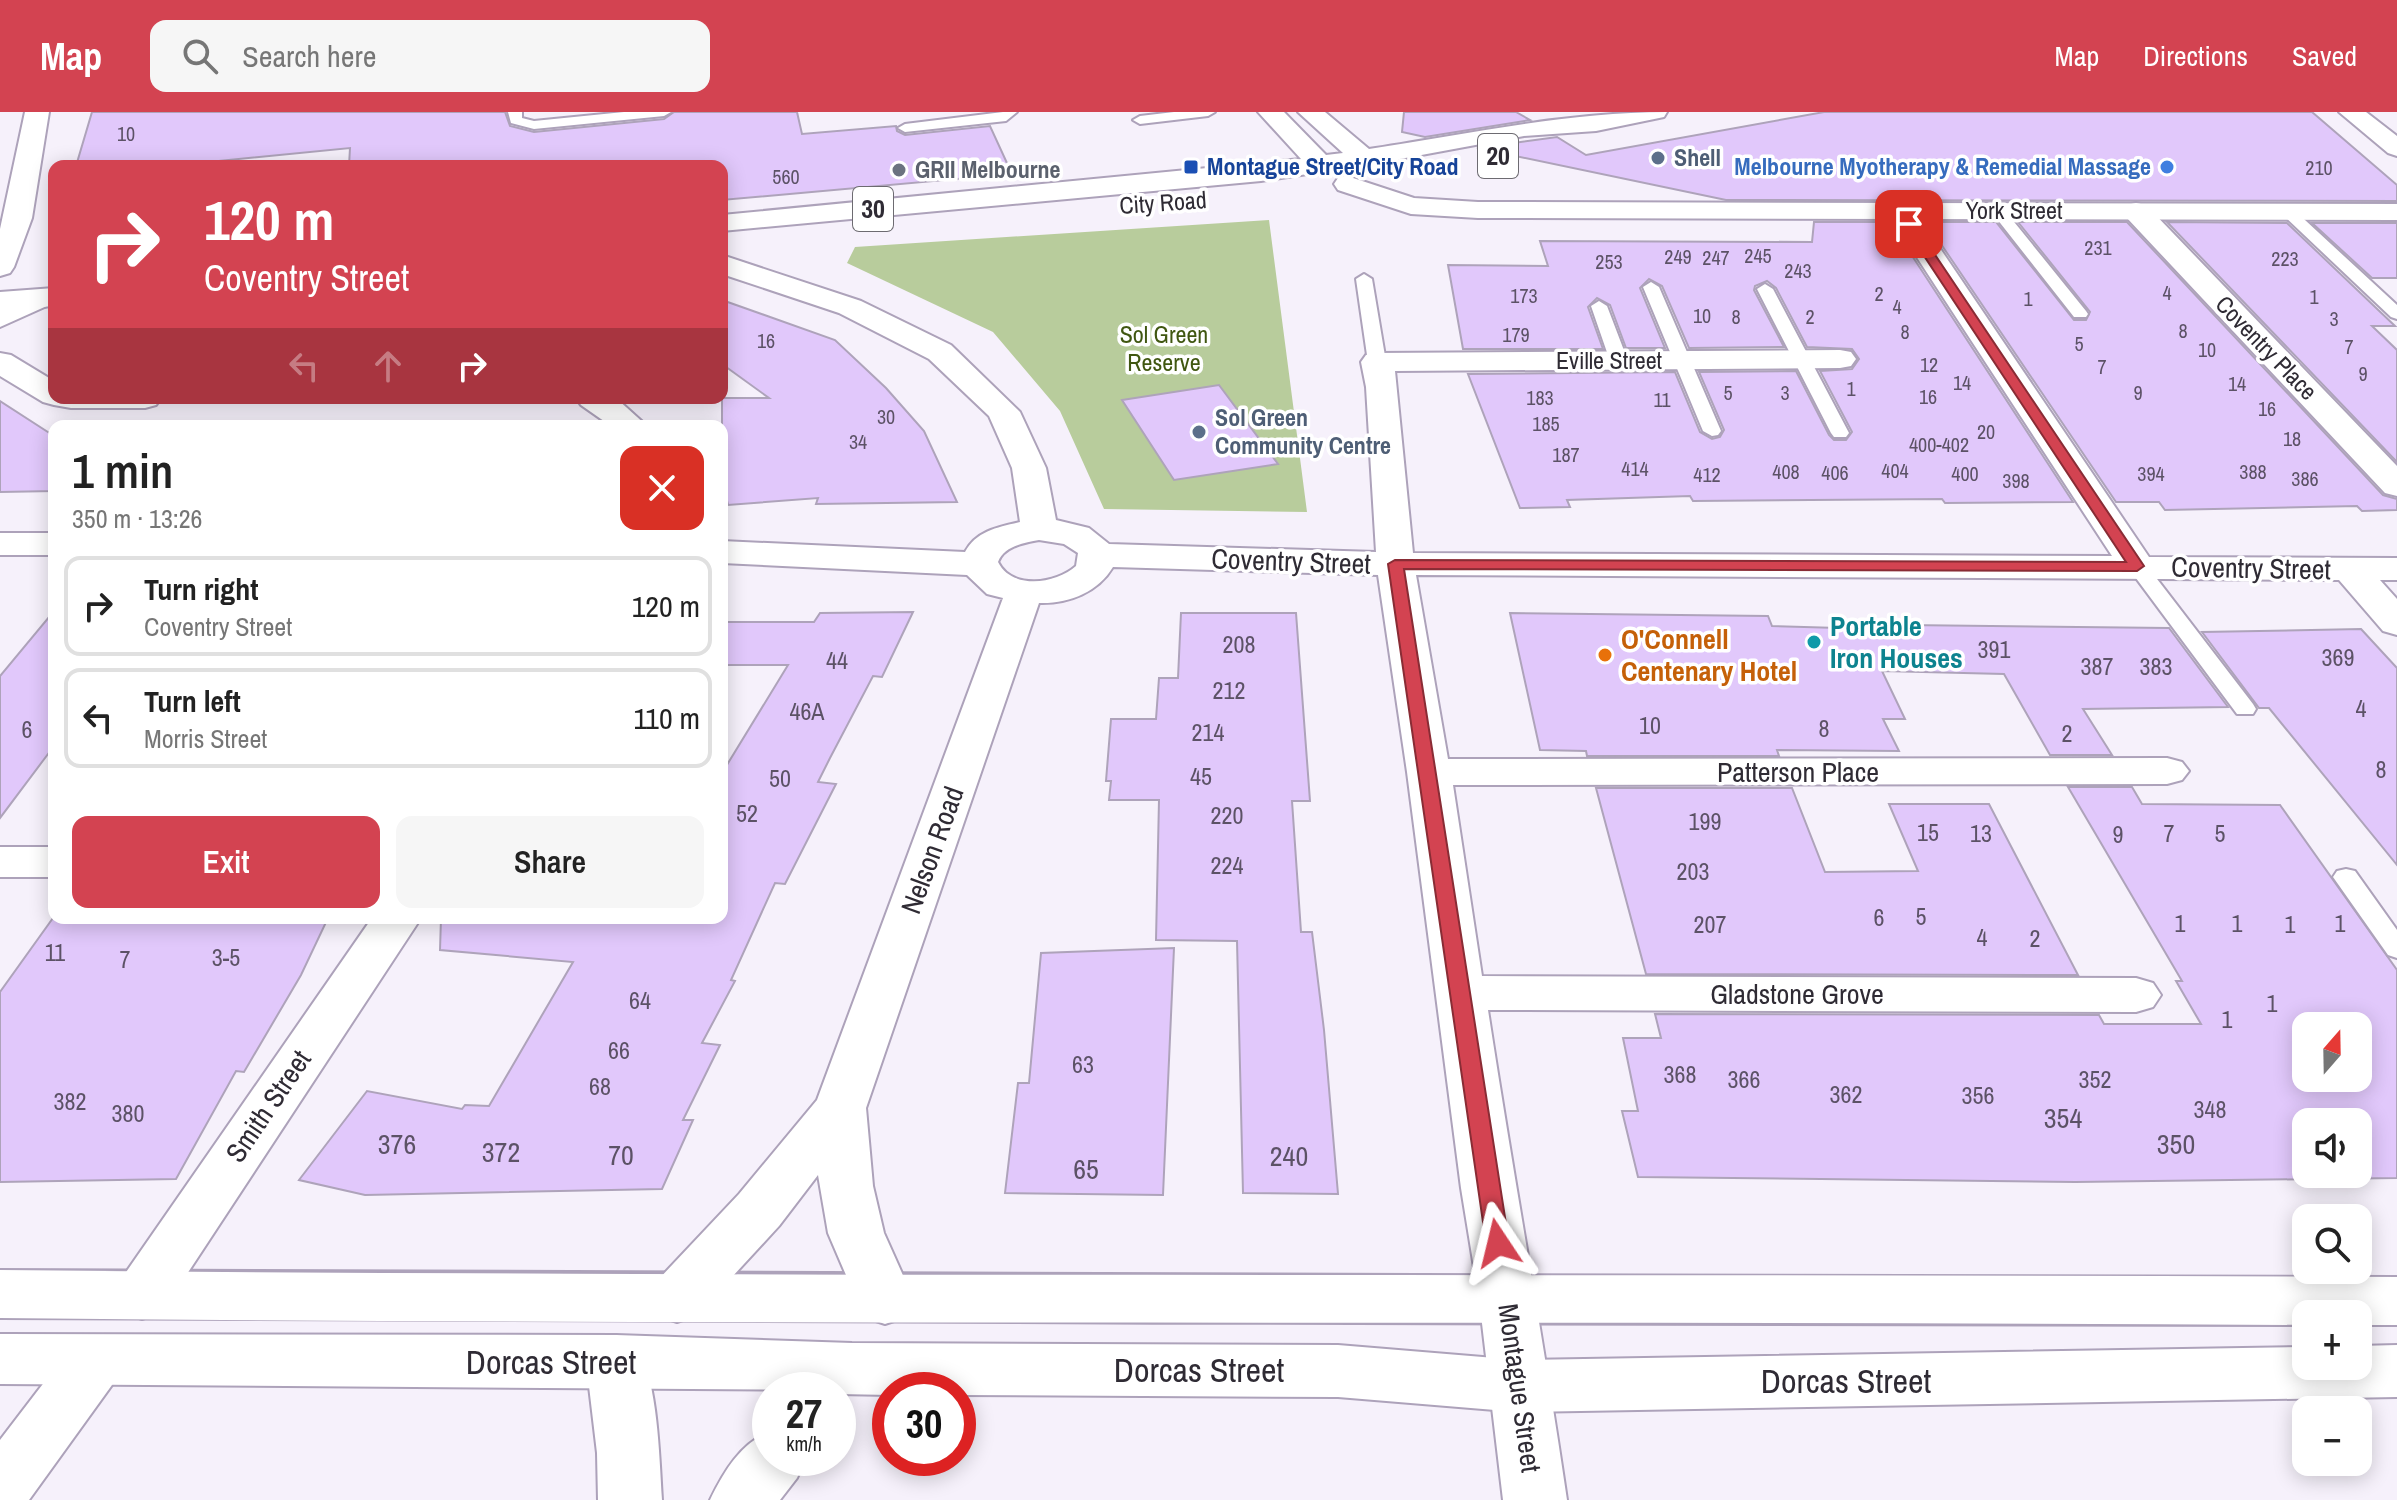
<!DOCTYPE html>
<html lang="en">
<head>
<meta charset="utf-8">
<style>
	:root { --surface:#fff; --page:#f6f6f6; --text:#222; --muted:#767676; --line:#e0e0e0; --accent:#d34351 }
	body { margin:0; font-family:"Archivo Narrow",sans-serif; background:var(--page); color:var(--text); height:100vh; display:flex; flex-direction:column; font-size:30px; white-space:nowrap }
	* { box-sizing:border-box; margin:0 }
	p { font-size:26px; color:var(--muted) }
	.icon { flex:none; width:44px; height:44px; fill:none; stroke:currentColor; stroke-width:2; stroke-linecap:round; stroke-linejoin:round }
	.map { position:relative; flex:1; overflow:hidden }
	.side { position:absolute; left:48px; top:308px; width:680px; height:504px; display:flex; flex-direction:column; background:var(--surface); border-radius:16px; box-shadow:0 4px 20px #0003 }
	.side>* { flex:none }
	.top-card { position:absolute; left:48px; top:48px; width:680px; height:244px; border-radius:16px; box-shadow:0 4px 20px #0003; background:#d34351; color:#fff; overflow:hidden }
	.needle { width:52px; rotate:20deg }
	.fabs { position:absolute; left:2292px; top:900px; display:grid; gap:16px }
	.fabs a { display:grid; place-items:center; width:80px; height:80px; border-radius:16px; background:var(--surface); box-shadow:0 4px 20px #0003; font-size:40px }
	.speed { position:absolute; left:752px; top:1260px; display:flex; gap:16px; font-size:40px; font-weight:700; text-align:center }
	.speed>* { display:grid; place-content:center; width:104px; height:104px; border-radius:50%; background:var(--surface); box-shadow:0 4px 20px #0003; line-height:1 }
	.speed small { font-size:20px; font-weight:400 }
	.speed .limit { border:12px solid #d22; background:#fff; color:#111 }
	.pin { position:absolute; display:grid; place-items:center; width:68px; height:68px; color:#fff; margin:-34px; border-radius:16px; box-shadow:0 4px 12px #0006 }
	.me { position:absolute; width:88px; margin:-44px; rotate:350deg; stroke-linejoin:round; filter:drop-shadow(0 0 6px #0008) }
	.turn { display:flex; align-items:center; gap:28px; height:168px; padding:0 24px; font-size:36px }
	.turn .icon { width:104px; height:104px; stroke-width:2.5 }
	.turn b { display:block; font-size:56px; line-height:68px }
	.lanes { display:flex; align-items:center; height:76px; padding:0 24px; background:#0003; justify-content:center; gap:40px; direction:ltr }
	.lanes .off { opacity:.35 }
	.round { display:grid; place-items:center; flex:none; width:84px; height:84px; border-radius:16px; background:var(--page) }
	.overview { display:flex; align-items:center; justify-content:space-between; height:136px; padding:0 24px }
	h1 { font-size:48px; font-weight:600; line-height:60px }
	.action { display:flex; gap:16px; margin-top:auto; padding:16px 24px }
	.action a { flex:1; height:92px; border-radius:16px; background:var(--accent); color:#fff; font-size:32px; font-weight:600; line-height:92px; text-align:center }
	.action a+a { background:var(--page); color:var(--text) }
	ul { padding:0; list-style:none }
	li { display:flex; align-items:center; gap:24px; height:100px; margin:0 16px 12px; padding:0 8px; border:4px solid var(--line); border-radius:16px }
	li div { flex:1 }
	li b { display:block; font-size:30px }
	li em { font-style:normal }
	header { display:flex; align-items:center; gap:48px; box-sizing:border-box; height:112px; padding:0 40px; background:var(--accent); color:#fff }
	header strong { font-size:38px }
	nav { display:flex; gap:44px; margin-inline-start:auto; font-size:28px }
	.search { width:560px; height:72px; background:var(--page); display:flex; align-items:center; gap:20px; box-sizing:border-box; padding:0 28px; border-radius:16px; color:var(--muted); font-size:30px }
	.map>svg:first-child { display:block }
	.green { fill:#b8cc9c }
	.building { fill:#e1c8fb; stroke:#aea3ba; stroke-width:2; fill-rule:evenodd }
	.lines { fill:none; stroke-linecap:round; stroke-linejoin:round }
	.service-casing { stroke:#ada2ba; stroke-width:4 }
	.minor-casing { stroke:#ada2ba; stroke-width:4 }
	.tertiary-casing { stroke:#ada2ba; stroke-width:4 }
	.primary-casing { stroke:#ada2ba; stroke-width:4 }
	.service { fill:#fff; fill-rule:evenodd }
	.minor { fill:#fff; fill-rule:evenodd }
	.tertiary { fill:#fff; fill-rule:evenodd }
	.primary { fill:#fff; fill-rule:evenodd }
	.route { fill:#d34351; stroke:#892c35; stroke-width:2 }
	.service-dot { fill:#5c6f8a; stroke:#fff; stroke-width:3 }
	.transit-dot { fill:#1a4fb4; stroke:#fff; stroke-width:3 }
	.shop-dot { fill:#3f7fe0; stroke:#fff; stroke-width:3 }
	.worship-dot { fill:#6b7280; stroke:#fff; stroke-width:3 }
	.culture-dot { fill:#0f9aa8; stroke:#fff; stroke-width:3 }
	.food-dot { fill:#e8710a; stroke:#fff; stroke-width:3 }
	.labels { text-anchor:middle; stroke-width:7; stroke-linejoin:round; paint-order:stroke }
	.far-number-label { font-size:20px; fill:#5c5266 }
	.far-service-label { font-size:24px; font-weight:bold; fill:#4e5e75; stroke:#fff; text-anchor:start }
	.far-transit-label { font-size:24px; font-weight:bold; fill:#164399; stroke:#fff; text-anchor:start }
	.far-shop-label { font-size:24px; font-weight:bold; fill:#366cbe; stroke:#fff; text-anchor:end }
	.far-worship-label { font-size:24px; font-weight:bold; fill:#5b616d; stroke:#fff; text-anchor:start }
	.far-street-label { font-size:24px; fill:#2f2b34; stroke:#fff }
	.far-park-label { font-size:24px; fill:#405711; stroke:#fff }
	.number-label { font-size:24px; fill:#5c5266 }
	.shield { fill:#fff; stroke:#6d6b71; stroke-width:2 }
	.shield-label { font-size:26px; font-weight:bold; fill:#2f2b34 }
	.street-label { font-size:28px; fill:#2f2b34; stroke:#fff }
	.culture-label { font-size:28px; font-weight:bold; fill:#0d838f; stroke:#fff; text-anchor:start }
	.food-label { font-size:28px; font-weight:bold; fill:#c56008; stroke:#fff; text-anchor:start }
	.near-number-label { font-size:28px; fill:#5c5266 }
	.near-street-label { font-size:34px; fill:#2f2b34; stroke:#fff }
</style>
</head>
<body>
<header>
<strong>Map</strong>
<div class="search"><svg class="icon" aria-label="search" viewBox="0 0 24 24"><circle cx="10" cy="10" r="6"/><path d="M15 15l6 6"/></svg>Search here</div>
<nav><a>Map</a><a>Directions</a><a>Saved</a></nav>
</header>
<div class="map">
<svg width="2397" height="1388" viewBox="0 0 2397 1388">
	<rect width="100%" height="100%" fill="#f6f1fb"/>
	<path class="green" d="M1269,108L1307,400L1104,397L1060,299L993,220L847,151L855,135Z"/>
	<path class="building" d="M92,0H505L510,14L534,20L664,7L674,0H797L802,22L896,14L897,19L905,23L990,14L1012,62L722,88V54H349L350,36L169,54H76Z
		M1404,0H1516L1530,8L1425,25L1402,20Z
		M1824,0H2312L2397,73V89L1726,88L1477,36L1557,25L1586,43Z
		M1814,110H1890L2073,390L1945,391L1942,387L1693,389L1690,384L1567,388L1570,395L1520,396L1468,262L1675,260L1700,320L1712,327L1720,325L1724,318L1699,260L1796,259L1829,323L1834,328H1846L1852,320L1820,259L1852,257L1859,247L1852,237L1807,235L1776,176L1767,169L1755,174L1754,178L1784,235L1689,236L1662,174L1649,167L1640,176L1665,236H1626L1610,193L1597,186L1588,195L1603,237H1463L1448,153L1548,154L1540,129L1812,130Z
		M1926,110H1996L2074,208H2086L2090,200L2018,110H2127L2383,383L2397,387V398L2362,399L2357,394L2165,398L2159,390H2116Z
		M2167,110L2287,111L2395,214H2372L2397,238V350Z
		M2312,111H2397V166H2372Z
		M722,188L835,228L886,276L924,319L957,390L816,392L818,386L728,393L722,366V286H769L722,252Z
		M1219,273L1278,352L1174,368L1122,288Z
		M0,289L54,324V379L0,380Z
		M54,499V634L0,706V564Z
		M913,500L882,565L873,564L830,646L818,670L836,672L785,772L775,771L731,868L735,869L702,931L720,933L683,1008H693L662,1077L365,1083L299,1068L367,979L462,997L465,993L489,994L573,850L440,838L441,806H722V661L788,553H722V510H814L820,501Z
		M1181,501H1296L1310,689H1292L1301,820H1312L1324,918L1338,1082L1243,1081L1237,829L1156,828L1159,688H1109L1111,669H1106L1111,607H1156L1159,566H1178Z
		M1510,501L1768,504L1772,514L1908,518L1906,513L2169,516L2228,595L2083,597L2112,643H2050L2004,562L1882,559L1905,607H1883L1899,639L1777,638L1779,644H1587L1586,639L1540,638Z
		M2361,517L2397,556V753L2269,596H2259L2202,520Z
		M2068,675H2132L2142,692L2280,693L2397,858V1066L2075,1070L1638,1065L1622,999H1638L1623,926H1661L1655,902L2099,903L2104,912H2201L2176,869H2182ZM2306,914H2358V966H2306ZM2306,1010H2358V1062H2306Z
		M1596,676H1792L1825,760L1918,759L1889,692H1989L2078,863L1646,862Z
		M53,806H328L301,863L244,960L236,959L176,1067L0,1070V880Z
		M1174,836L1163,1083L1005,1081L1018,971H1029L1041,841Z"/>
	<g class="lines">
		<g class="service-casing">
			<path id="service" d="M508,0H522V6L534,9L624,0H671L664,4L534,17L511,11Z
				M1003,0H1017L1006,9L905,20L898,16L905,12Z
				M1174,0H1215L1208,4L1140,12L1133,8L1140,4Z
				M1997,94L2002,95L2086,199L2088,202L2086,205H2074L1990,98Z
				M2287,95L2292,96L2397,193V207L2391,205L2282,102V96Z
				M1364,162L1372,167L1386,250L1377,255L1368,250L1356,167Z
				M1651,170L1659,175L1721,319L1718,323L1712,324L1703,319L1643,175Z
				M1765,172L1773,177L1849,321L1846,325H1834L1831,321L1757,177Z
				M1599,189L1607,194L1628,249L1625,253L1619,254L1610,249L1591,194Z
				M2137,448L2144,450L2253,592L2256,597L2253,602H2237L2127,454Z
				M2346,757L2355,759L2397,818V846L2388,843L2333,765L2337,759Z"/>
		</g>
		<g class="minor-casing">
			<path id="minor" d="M25,0H49L32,106L14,155L10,161L0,164V117Z
				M1900,90L1910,92L2149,445L2397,446V468H2380L2397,487V523L2383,519L2339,468L1416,463L1448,647L2167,646L2182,650L2189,659L2182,668L2167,672L1453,673L1482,864L2136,866L2153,871L2161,883L2153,895L2136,900L1488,898C1513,1062 1543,1224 1567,1388H1503L1479,1186L1461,1076L1407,660L1378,463L1113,455C1098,480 1069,492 1039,491L866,996L873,1074L884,1121L914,1188L906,1205L885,1212L864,1205L828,1121L818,1063L779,1114L697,1203L677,1210L657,1203L648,1186L657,1169L739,1082L817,988L1003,486L987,482L967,463L722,451V429L965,440C976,419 998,415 1020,410L1012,356L989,304L929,247L839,201L722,162V143L861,189L951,233L1020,300L1046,356L1056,408L1089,416L1109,432L1376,440L1366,275L1361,250L1366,243L1377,241L1840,238L1851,240L1856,247L1851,254L1840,256L1395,259L1413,441L2112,444L1886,98L1890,92ZM1039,428L1064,432L1078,441L1076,454C1056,472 1012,478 998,450C1004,434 1024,431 1039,428Z
				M2136,91L2146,93L2397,354V384L2385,381L2126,105L2122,99L2126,93Z
				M39,178L49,181L54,187L49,193L0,215V194Z
				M0,241L11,243L54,269V286H161L156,293L145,296H71L54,293L43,290L0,264Z
				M576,286H616L647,314H611L581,293Z
				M0,421H54V443H0Z
				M0,735H54V765H0Z
				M372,806H421L162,1200L142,1207L122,1200L113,1183L122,1166Z
				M96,1223L117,1230L126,1248L117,1266L29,1388H0V1328L75,1230Z
				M616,1223L637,1231C658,1274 659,1340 662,1388H598L597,1341L586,1249L595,1231Z
				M770,1320V1346H806L797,1366L780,1388H710C723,1361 741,1330 770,1320Z"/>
		</g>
		<g class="tertiary-casing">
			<path id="tertiary" d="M1347,64L1414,86L1478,90L2397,92V108L1478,106L1411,102L1338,78L1334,72L1338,66Z
				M0,1158C799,1166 1598,1161 2397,1165V1213H2358V1202H2306V1213C1537,1208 769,1214 0,1206Z
				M0,1222L616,1223L852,1231L1338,1233L1519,1248L2306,1235V1254H2358V1234L2397,1233V1285L1519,1300L1338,1285L958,1283V1278H890V1283L838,1282V1278L0,1272Z"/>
		</g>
		<g class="primary-casing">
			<path id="primary" d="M1258,0H1284L1326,43L1343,41L1298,0H1325L1369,37C1469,22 1566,0 1667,0L1664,5L1596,19L1524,24L1389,49L1393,55L1389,60C1375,64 1369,55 1356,54C1343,54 1335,61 1324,64L1314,61L1261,69L722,119V103L1301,47Z
				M2339,0H2366L2397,24V44L2388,41Z
				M54,176V194L0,198V180Z"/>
		</g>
		<use href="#service" class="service"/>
		<use href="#minor" class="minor"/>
		<use href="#tertiary" class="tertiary"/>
		<use href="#primary" class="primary"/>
	</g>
	<path class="route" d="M1905,110H1913L2144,454L2137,459L1404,457L1509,1131L1506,1137L1498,1140L1490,1137L1486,1131L1388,452L1395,448L2126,450L1903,112Z"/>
	<g class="service-dot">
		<circle cx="1658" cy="46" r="8"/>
		<circle cx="1199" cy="320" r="8"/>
	</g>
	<rect class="transit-dot" x="1183" y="47" width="16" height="16" rx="4"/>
	<circle class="shop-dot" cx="2167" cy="55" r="8"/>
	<circle class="worship-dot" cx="899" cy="58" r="8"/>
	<circle class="culture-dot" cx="1814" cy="530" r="8"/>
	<circle class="food-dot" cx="1605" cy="543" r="8"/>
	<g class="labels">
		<g class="far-number-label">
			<text x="126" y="29">10</text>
			<text x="2319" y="63">210</text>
			<text x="786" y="72">560</text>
			<text x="2098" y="143">231</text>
			<text x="1758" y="151">245</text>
			<text x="1678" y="152">249</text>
			<text x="1716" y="153">247</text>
			<text x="2285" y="154">223</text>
			<text x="1609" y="157">253</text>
			<text x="1798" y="166">243</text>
			<text x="2167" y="188">4</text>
			<text x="1879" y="189">2</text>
			<text x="1524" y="191">173</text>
			<text x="2314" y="192">1</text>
			<text x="2028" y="194">1</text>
			<text x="1897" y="202">4</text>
			<text x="1702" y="211">10</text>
			<text x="1736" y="212">8</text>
			<text x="1810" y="212">2</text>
			<text x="2334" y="214">3</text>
			<text x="2183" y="226">8</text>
			<text x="1905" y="227">8</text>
			<text x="1516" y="230">179</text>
			<text x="766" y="236">16</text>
			<text x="2079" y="239">5</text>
			<text x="2349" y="242">7</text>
			<text x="2207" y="245">10</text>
			<text x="1929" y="260">12</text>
			<text x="2102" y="262">7</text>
			<text x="2363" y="269">9</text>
			<text x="1962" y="278">14</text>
			<text x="2237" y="279">14</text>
			<text x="1851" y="284">1</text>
			<text x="1728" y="288">5</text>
			<text x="1785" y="288">3</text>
			<text x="2138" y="288">9</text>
			<text x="1928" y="292">16</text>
			<text x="1540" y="293">183</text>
			<text x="1662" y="295">11</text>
			<text x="2267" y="304">16</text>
			<text x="886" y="312">30</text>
			<text x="1546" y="319">185</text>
			<text x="1986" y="327">20</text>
			<text x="2292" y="334">18</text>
			<text x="858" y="337">34</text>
			<text x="1939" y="340">400-402</text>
			<text x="1566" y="350">187</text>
			<text x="1635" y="364">414</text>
			<text x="1895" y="366">404</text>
			<text x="1786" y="367">408</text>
			<text x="2253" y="367">388</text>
			<text x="1835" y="368">406</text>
			<text x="1965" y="369">400</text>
			<text x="2151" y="369">394</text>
			<text x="1707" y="370">412</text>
			<text x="2305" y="374">386</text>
			<text x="2016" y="376">398</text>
		</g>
		<g class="far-service-label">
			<text x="1674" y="54">Shell</text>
			<text x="1215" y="314">Sol Green<tspan x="1215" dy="28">Community Centre</tspan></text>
		</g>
		<g class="far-transit-label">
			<text x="1207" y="63">Montague Street/City Road</text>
		</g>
		<g class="far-shop-label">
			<text x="2151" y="63">Melbourne Myotherapy &amp; Remedial Massage</text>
		</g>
		<g class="far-worship-label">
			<text x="915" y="66">GRII Melbourne</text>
		</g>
		<g class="far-street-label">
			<text transform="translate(1163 91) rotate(-4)" y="8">City Road</text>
			<text x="2014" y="107">York Street</text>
			<text transform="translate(2266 236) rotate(46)" y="8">Coventry Place</text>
			<text x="1609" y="257">Eville Street</text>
		</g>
		<g class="far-park-label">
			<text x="1164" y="231">Sol Green<tspan x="1164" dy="28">Reserve</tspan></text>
		</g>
		<g class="number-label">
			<text x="1239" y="541">208</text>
			<text x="1994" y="546">391</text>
			<text x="2338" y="554">369</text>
			<text x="837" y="557">44</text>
			<text x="2097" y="563">387</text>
			<text x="2156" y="563">383</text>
			<text x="1229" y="587">212</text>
			<text x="2361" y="605">4</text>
			<text x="807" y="608">46A</text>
			<text x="1650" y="622">10</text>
			<text x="1824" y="625">8</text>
			<text x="27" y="626">6</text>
			<text x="1208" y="629">214</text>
			<text x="2067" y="630">2</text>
			<text x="2381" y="666">8</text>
			<text x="1201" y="673">45</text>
			<text x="780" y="675">50</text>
			<text x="747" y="710">52</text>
			<text x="1227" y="712">220</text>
			<text x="1705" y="718">199</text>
			<text x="1928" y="729">15</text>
			<text x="1981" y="730">13</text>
			<text x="2169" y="730">7</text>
			<text x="2220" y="730">5</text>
			<text x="2118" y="731">9</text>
			<text x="1227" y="762">224</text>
			<text x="1693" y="768">203</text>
			<text x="1921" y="813">5</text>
			<text x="1879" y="814">6</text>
			<text x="2180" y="820">1</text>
			<text x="2237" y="820">1</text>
			<text x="2340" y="820">1</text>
			<text x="1710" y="821">207</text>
			<text x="2290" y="821">1</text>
			<text x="1982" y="834">4</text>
			<text x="2035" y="835">2</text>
			<text x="55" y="849">11</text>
			<text x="226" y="854">3-5</text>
			<text x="125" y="856">7</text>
			<text x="640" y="897">64</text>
			<text x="2272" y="900">1</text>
			<text x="2227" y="916">1</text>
			<text x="619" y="947">66</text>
			<text x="1083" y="961">63</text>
			<text x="1680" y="971">368</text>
			<text x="1744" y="976">366</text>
			<text x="2095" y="976">352</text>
			<text x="600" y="983">68</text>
			<text x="1846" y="991">362</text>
			<text x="1978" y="992">356</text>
			<text x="70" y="998">382</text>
			<text x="2210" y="1006">348</text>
			<text x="128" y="1010">380</text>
		</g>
		<g class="shield">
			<rect x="1478" y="22" width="40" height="44" rx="6"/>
			<rect x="853" y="75" width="40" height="44" rx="6"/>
		</g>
		<g class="shield-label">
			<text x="1498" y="53">20</text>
			<text x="873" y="106">30</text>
		</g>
		<g class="street-label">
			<text transform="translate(1291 449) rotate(2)" y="10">Coventry Street</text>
			<text transform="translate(2251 456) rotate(1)" y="10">Coventry Street</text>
			<text x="1798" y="670">Patterson Place</text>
			<text transform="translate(932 738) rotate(-70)" y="10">Nelson Road</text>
			<text x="1797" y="892">Gladstone Grove</text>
			<text transform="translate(268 994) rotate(-56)" y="10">Smith Street</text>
			<text transform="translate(1520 1276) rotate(82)" y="10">Montague Street</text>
		</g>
		<g class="culture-label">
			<text x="1830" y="524">Portable<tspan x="1830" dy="32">Iron Houses</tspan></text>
		</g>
		<g class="food-label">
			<text x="1621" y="537">O'Connell<tspan x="1621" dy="32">Centenary Hotel</tspan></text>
		</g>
		<g class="near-number-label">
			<text x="2063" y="1016">354</text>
			<text x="397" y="1042">376</text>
			<text x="2176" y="1042">350</text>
			<text x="501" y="1050">372</text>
			<text x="621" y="1053">70</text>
			<text x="1289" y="1054">240</text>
			<text x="1086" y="1067">65</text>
		</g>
		<g class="near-street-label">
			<text x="551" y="1262">Dorcas Street</text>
			<text x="1199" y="1270">Dorcas Street</text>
			<text x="1846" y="1281">Dorcas Street</text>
		</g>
	</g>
</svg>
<div class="fabs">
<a><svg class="needle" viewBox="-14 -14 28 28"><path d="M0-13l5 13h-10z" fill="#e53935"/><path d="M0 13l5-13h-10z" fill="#767676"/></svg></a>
<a><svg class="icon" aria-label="sound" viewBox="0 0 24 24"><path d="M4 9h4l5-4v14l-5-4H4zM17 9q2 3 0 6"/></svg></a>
<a><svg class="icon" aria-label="search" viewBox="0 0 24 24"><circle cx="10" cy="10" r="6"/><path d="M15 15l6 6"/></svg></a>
<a>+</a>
<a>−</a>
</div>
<div class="speed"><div>27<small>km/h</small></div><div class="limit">30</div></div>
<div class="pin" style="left:1909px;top:112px;background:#d93025"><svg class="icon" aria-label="arrive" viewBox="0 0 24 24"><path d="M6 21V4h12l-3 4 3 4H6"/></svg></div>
<svg class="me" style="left:1498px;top:1131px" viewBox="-20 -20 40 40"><path d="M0-17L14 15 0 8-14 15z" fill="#d34351" stroke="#fff" stroke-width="4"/></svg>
<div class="top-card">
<div class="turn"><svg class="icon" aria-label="right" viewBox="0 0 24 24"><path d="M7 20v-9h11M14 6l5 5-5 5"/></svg><div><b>120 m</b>Coventry Street</div></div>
<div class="lanes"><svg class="icon off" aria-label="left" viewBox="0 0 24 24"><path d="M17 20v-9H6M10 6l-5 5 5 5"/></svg><svg class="icon off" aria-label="ahead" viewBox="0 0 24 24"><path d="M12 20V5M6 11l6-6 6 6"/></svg><svg class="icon" aria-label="right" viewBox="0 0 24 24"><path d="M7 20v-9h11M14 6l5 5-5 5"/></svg></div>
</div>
<section class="side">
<div class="overview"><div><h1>1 min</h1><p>350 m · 13:26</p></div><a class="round" style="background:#d93025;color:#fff"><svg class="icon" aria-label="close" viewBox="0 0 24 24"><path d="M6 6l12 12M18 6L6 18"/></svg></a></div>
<ul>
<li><svg class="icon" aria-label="right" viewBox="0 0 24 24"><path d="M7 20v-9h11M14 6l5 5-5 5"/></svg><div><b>Turn right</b><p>Coventry Street</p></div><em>120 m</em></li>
<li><svg class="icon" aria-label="left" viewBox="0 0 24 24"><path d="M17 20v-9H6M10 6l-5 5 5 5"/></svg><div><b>Turn left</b><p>Morris Street</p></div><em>110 m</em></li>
</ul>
<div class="action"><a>Exit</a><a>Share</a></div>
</section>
</div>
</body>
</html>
